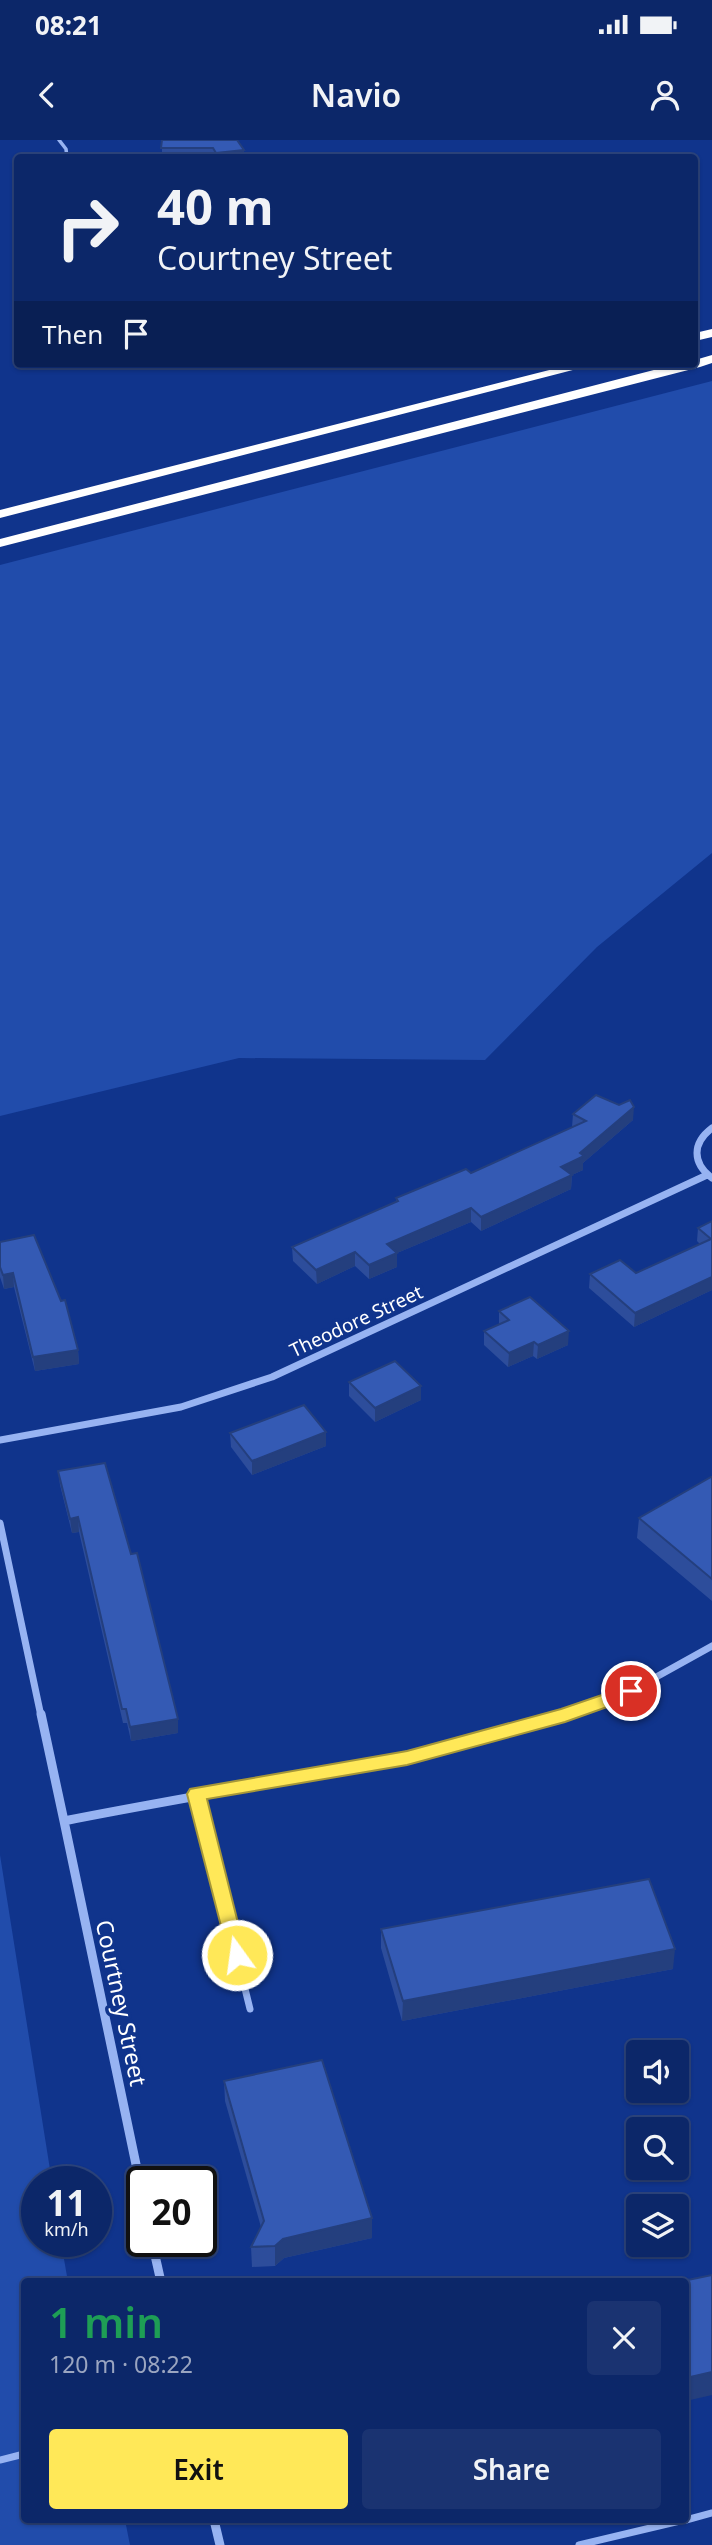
<!DOCTYPE html>
<html lang="en">
<head>
<meta charset="utf-8">
<style>
	:root { --surface:#0c2769; --page:#1a3371; --text:#f1f3f6; --muted:#9aa5c0; --line:#2c447d; --accent:#ffe858 }
	body { margin:0; font-family:"Noto Sans",sans-serif; background:var(--page); color:var(--text); height:100vh; display:flex; flex-direction:column; font-size:26px; white-space:nowrap }
	* { box-sizing:border-box; margin:0 }
	p { font-size:23px; color:var(--muted) }
	.icon { flex:none; width:38px; height:38px; fill:none; stroke:currentColor; stroke-width:2; stroke-linecap:round; stroke-linejoin:round }
	.map { position:relative; flex:1; overflow:hidden }
	.sheet { position:absolute; left:21px; top:2138px; width:668px; height:245px; display:flex; flex-direction:column; background:var(--surface); border-radius:7px; box-shadow:0 2px 5px #0004,0 0 0 2px var(--line) }
	.sheet>* { flex:none }
	.top-card { position:absolute; left:14px; top:14px; width:684px; height:214px; border-radius:7px; box-shadow:0 2px 5px #0004,0 0 0 2px var(--line); background:#0c2769; color:var(--text); overflow:hidden }
	.tools { position:absolute; left:626px; top:1900px; display:grid; gap:14px }
	.tools a { display:grid; place-items:center; width:63px; height:63px; border-radius:7px; background:var(--surface); box-shadow:0 2px 5px #0004,0 0 0 2px var(--line); font-size:35px }
	.speed { position:absolute; left:21px; top:2026px; display:flex; gap:14px; font-size:35px; font-weight:700; text-align:center }
	.speed>* { display:grid; place-content:center; width:91px; height:91px; border-radius:50%; background:var(--surface); box-shadow:0 2px 5px #0004,0 0 0 2px var(--line); line-height:1 }
	.speed small { font-size:18px; font-weight:400 }
	.speed .limit { border:4px solid #111; border-radius:10px; background:#fff; color:#111 }
	.pin { position:absolute; display:grid; place-items:center; width:60px; height:60px; color:#fff; margin:-30px; border:4px solid #fff; border-radius:50%; box-shadow:0 2px 7px #0007 }
	.me { position:absolute; width:77px; margin:-38px; rotate:346deg; stroke-linejoin:round; filter:drop-shadow(0 0 5px #0008) }
	.turn { display:flex; align-items:center; gap:24px; height:147px; padding:0 28px; font-size:32px }
	.turn .icon { width:91px; height:91px; stroke-width:2.5 }
	.turn b { display:block; font-size:49px; line-height:60px }
	.then { display:flex; align-items:center; height:66px; padding:0 28px; background:#0003; gap:14px; font-size:26px }
	.round { display:grid; place-items:center; flex:none; width:74px; height:74px; border-radius:7px; background:var(--page) }
	.head { display:flex; align-items:center; justify-content:space-between; height:119px; padding:0 28px }
	h1 { font-size:42px; font-weight:600; line-height:52px; color:#1e9e55 }
	.action { display:flex; gap:14px; margin-top:auto; padding:14px 28px }
	.action a { flex:1; height:80px; border-radius:7px; background:var(--accent); color:#111; font-size:28px; font-weight:600; line-height:80px; text-align:center }
	.action a+a { background:var(--page); color:var(--text) }
	.status { display:flex; justify-content:space-between; align-items:center; height:49px; padding:0 35px; background:var(--surface); direction:ltr }
	.status svg { height:19px; fill:currentColor }
	header { display:flex; justify-content:space-between; align-items:center; height:91px; padding:0 28px; background:var(--surface); font-size:32px; font-weight:600 }
	.map>svg:first-child { display:block }
	.green { fill:#214cab }
	.lines { fill:none; stroke-linecap:round; stroke-linejoin:round }
	.lane-far1 { stroke:#97b3f2; stroke-width:3.5 }
	.lane { stroke:#97b3f2; stroke-width:7 }
	.street-far1 { stroke:#97b3f2; stroke-width:7 }
	.street { stroke:#97b3f2; stroke-width:9 }
	.highway { fill:#fff; fill-rule:evenodd }
	.wall { fill:#2d4d9b }
	.shaded-wall { fill:#243f7e }
	.building { fill:#345ab4; stroke:#243f7e; stroke-width:2 }
	.route { fill:#ffe858; stroke:#a69739; stroke-width:2 }
	.labels { text-anchor:middle; stroke-width:7; stroke-linejoin:round; paint-order:stroke }
	.street-label { font-size:19px; fill:#fff; stroke:#10348c }
	.near-street-label { font-size:23px; fill:#fff; stroke:#10348c }
</style>
</head>
<body>
<div class="status"><b>08:21</b><svg viewBox="0 0 49 12"><path d="M0 12V9h3v3zM5 12V6h3v6zM10 12V3h3v9zM15 12V0h3v12zM26 1h20v11H26zM47 4h2v5h-2z"/></svg></div>
<header><svg class="icon" aria-label="back" viewBox="0 0 24 24"><path d="M15 5l-7 7 7 7"/></svg>Navio<svg class="icon" aria-label="person" viewBox="0 0 24 24"><circle cx="12" cy="8" r="4"/><path d="M4 21q1-7 8-7t8 7"/></svg></header>
<div class="map">
<svg width="712" height="2405" viewBox="0 0 712 2405">
	<rect width="100%" height="100%" fill="#10348c"/>
	<path class="green" d="M712,241V713L597,807L485,920L239,918L0,976V425Z
		M0,1715L52,2042H37V2102H61L68,2142H24V2380H125L130,2405H0Z"/>
	<g class="lines">
		<path class="lane-far1" d="M59,0L66,9L67,18"/>
		<path class="lane" d="M197,1654L250,1869
			M0,2320L24,2314
			M686,2380L712,2373
			M579,2405L684,2380"/>
		<path class="street-far1" d="M712,988C692,1003 692,1023 712,1038
			M0,1300L181,1267L272,1237L707,1035
			M0,1383L41,1576
			M554,1576L631,1551L712,1506"/>
		<path class="street" d="M41,1574L64,1681
			M142,2053L64,1681C230,1648 398,1626 559,1574
			M152,2102L161,2142
			M214,2380L220,2405"/>
		<path class="highway" d="M712,189V197L695,201V193Z
			M712,215V223L700,227L0,407V399L677,224H695V220Z
			M573,224H596L0,378V370Z"/>
	</g>
	<path class="wall" d="M162,0L244,10V16L215,18L213,13L162,14Z
		M573,974L633,980L583,1023V1030L572,1035L571,1049L481,1091L471,1082L397,1113V1127L369,1139L355,1126L317,1144L293,1121L292,1107L396,1062V1058L471,1033L572,987Z
		M712,1081V1150L634,1187L589,1148L590,1134L636,1133L700,1104L697,1101L698,1088Z
		M0,1102L78,1210L79,1224L35,1231L14,1147L4,1149L0,1137Z
		M499,1171L568,1205L537,1219L533,1216L508,1227L484,1205V1191L499,1185Z
		M349,1242L421,1260L375,1282L349,1256Z
		M230,1293L326,1306L252,1335L231,1307Z
		M58,1331L178,1579V1593L131,1601L127,1583H123L79,1392L72,1393L60,1345Z
		M712,1337V1461L637,1398L639,1378Z
		M381,1789L673,1829L402,1881L381,1808Z
		M224,1941L372,2078V2098L284,2118L275,2126L252,2127L251,2107L261,2087L225,1961Z"/>
	<path class="shaded-wall" d="M244,10V16L216,18V13Z
		M634,967L633,980L583,1023V1030L572,1035L571,1049L481,1091V1077L561,1027Z
		M471,1068V1082L397,1113V1127L369,1139V1125L387,1104Z
		M355,1112V1126L317,1144L316,1130Z
		M13,1133L14,1147L4,1149L3,1135Z
		M712,1137V1150L634,1187L635,1173Z
		M569,1191L568,1205L537,1219L538,1205Z
		M534,1202L533,1216L508,1227L509,1213Z
		M78,1210L79,1224L35,1231L33,1217Z
		M421,1246V1260L375,1282V1268Z
		M326,1292V1306L252,1335V1321Z
		M78,1377L79,1392L72,1393L70,1379Z
		M178,1579V1593L131,1601L130,1587Z
		M675,1809L673,1829L402,1881L403,1861Z
		M372,2078V2098L284,2118L275,2126V2106L283,2099Z
		M712,2232V2255L686,2261V2238Z"/>
	<path class="building" d="M162,0H237L244,10L216,13L213,8H161Z
		M596,955L619,965L630,960L634,967L580,1013L584,1016L561,1027L572,1035L481,1077L471,1068L387,1104L397,1113L369,1125L355,1112L316,1130L292,1107L398,1061L396,1058L466,1029L471,1033L586,981L573,974Z
		M712,1081V1137L635,1173L590,1134L620,1120L636,1133L711,1099L698,1088Z
		M34,1095L61,1161L65,1160L78,1210L33,1217L13,1133L3,1135L0,1127V1102Z
		M530,1157L569,1191L538,1205L534,1202L509,1213L484,1191L509,1180L499,1171Z
		M395,1221L421,1246L375,1268L349,1242Z
		M304,1265L326,1292L252,1321L230,1293Z
		M105,1323L131,1414L137,1413L178,1579L130,1587L126,1569H122L78,1377L70,1379L58,1331Z
		M711,1337H712V1439L639,1378Z
		M649,1739L675,1809L403,1861L381,1789Z
		M322,1920L372,2078L283,2099L275,2106L251,2107L264,2081L224,1941Z
		M712,2135V2232L686,2238V2142H678Z"/>
	<path class="route" d="M631,1545L638,1547L640,1551L638,1556L565,1582L407,1625L207,1659L246,1815L244,1821H230L187,1654L190,1649L407,1611L561,1569Z"/>
	<g class="labels">
		<g class="street-label">
			<text transform="translate(356 1181) rotate(-25)" y="7">Theodore Street</text>
		</g>
		<g class="near-street-label">
			<text transform="translate(121 1863) rotate(78)" y="8">Courtney Street</text>
		</g>
	</g>
</svg>
<div class="tools">
<a><svg class="icon" aria-label="sound" viewBox="0 0 24 24"><path d="M4 9h4l5-4v14l-5-4H4zM17 9q2 3 0 6"/></svg></a>
<a><svg class="icon" aria-label="search" viewBox="0 0 24 24"><circle cx="10" cy="10" r="6"/><path d="M15 15l6 6"/></svg></a>
<a><svg class="icon" aria-label="layers" viewBox="0 0 24 24"><path d="M12 4l9 5-9 5-9-5zM3 14l9 5 9-5"/></svg></a>
</div>
<div class="speed"><div>11<small>km/h</small></div><div class="limit">20</div></div>
<div class="pin" style="left:631px;top:1551px;background:#d93025"><svg class="icon" aria-label="arrive" viewBox="0 0 24 24"><path d="M6 21V4h12l-3 4 3 4H6"/></svg></div>
<svg class="me" style="left:237px;top:1815px" viewBox="-20 -20 40 40"><circle r="17" fill="#ffe858" stroke="#fff" stroke-width="3"/><path d="M0-11L8 9 0 5-8 9z" fill="#fff"/></svg>
<div class="top-card">
<div class="turn"><svg class="icon" aria-label="right" viewBox="0 0 24 24"><path d="M7 20v-9h11M14 6l5 5-5 5"/></svg><div><b>40 m</b>Courtney Street</div></div>
<div class="then">Then<svg class="icon" aria-label="arrive" viewBox="0 0 24 24"><path d="M6 21V4h12l-3 4 3 4H6"/></svg></div>
</div>
<section class="sheet">
<div class="head"><div><h1>1 min</h1><p>120 m · 08:22</p></div><a class="round"><svg class="icon" aria-label="close" viewBox="0 0 24 24"><path d="M6 6l12 12M18 6L6 18"/></svg></a></div>
<div class="action"><a>Exit</a><a>Share</a></div>
</section>
</div>
</body>
</html>
